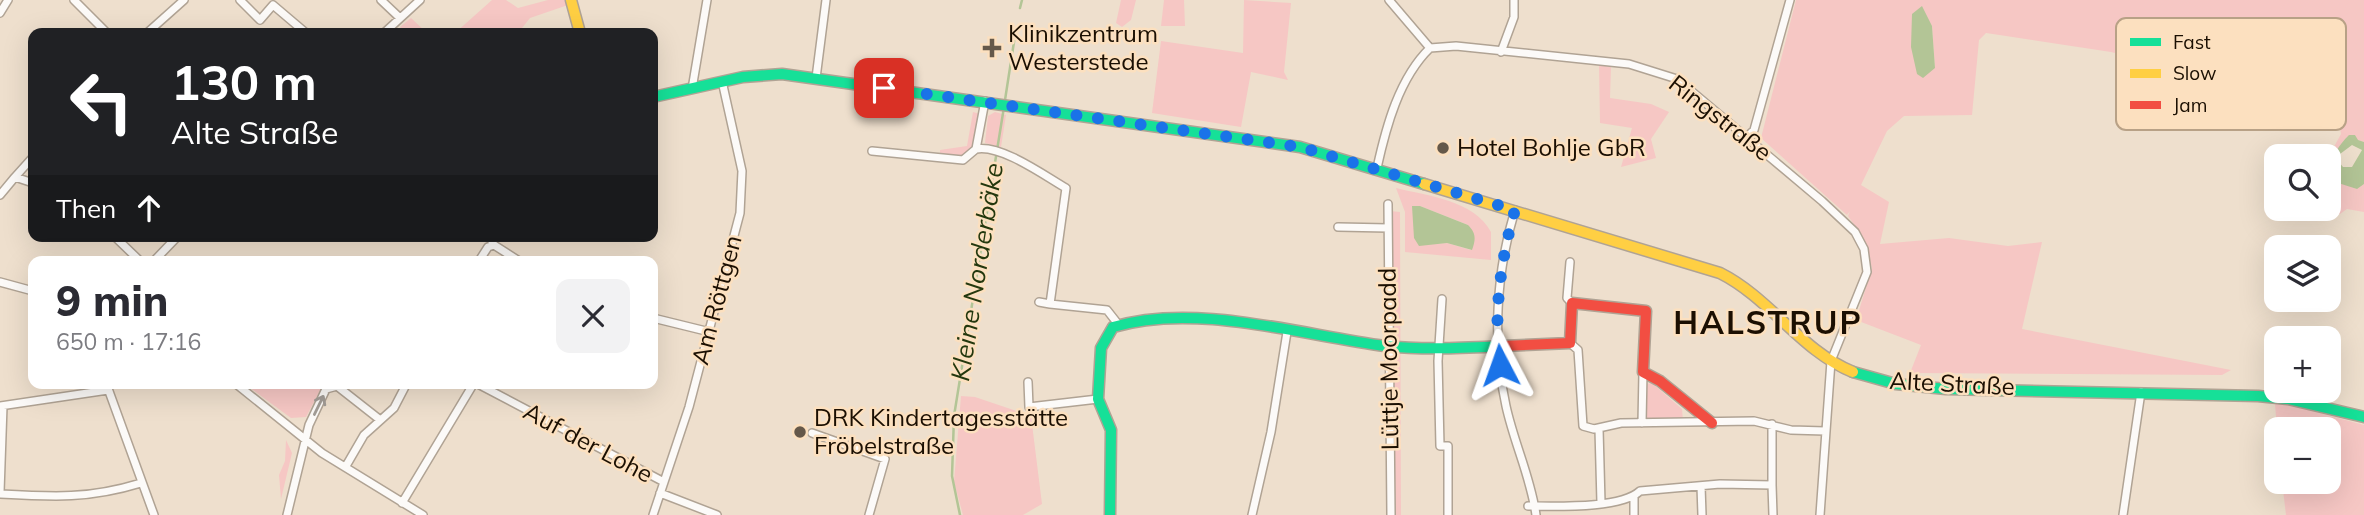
<!DOCTYPE html>
<html lang="en">
<head>
<meta charset="utf-8">
<style>
	:root { --surface:#fff; --page:#f2f2f3; --text:#2b2b33; --muted:#7c7c81 }
	body { margin:0; font-family:Mulish,sans-serif; background:var(--page); color:var(--text); height:100vh; display:flex; flex-direction:column; font-size:26px; white-space:nowrap }
	* { box-sizing:border-box; margin:0 }
	p { font-size:23px; color:var(--muted) }
	.icon { flex:none; width:38px; height:38px; fill:none; stroke:currentColor; stroke-width:2; stroke-linecap:round; stroke-linejoin:round }
	.map { position:relative; flex:1; overflow:hidden }
	.drawer { position:absolute; left:28px; top:256px; width:630px; height:133px; display:flex; flex-direction:column; background:var(--surface); border-radius:14px; box-shadow:0 7px 28px #0002 }
	.drawer>* { flex:none }
	.guide { position:absolute; left:28px; top:28px; width:630px; height:214px; border-radius:14px; box-shadow:0 7px 28px #0002; background:#202124; color:#fff; overflow:hidden }
	.tools { position:absolute; left:2264px; top:144px; display:grid; gap:14px }
	.tools a { display:grid; place-items:center; width:77px; height:77px; border-radius:14px; background:var(--surface); box-shadow:0 7px 28px #0002; font-size:35px }
	.pin { position:absolute; display:grid; place-items:center; width:60px; height:60px; color:#fff; margin:-30px; border-radius:14px; box-shadow:0 4px 10px #0006 }
	.me { position:absolute; width:77px; margin:-38px; rotate:356deg; stroke-linejoin:round; filter:drop-shadow(0 0 5px #0008) }
	.turn { display:flex; align-items:center; gap:24px; height:147px; padding:0 28px; font-size:32px }
	.turn .icon { width:91px; height:91px; stroke-width:2.5 }
	.turn b { display:block; font-size:49px; line-height:60px }
	.then { display:flex; align-items:center; height:66px; padding:0 28px; background:#0003; gap:14px; font-size:26px }
	.round { display:grid; place-items:center; flex:none; width:74px; height:74px; border-radius:14px; background:var(--page) }
	.headline { display:flex; align-items:center; justify-content:space-between; height:119px; padding:0 28px }
	h1 { font-size:42px; font-weight:800; line-height:52px }
	.map>svg:first-child { display:block }
	.green { fill:#f6c7c4; fill-rule:evenodd }
	.water { fill:#b3c596; fill-rule:evenodd }
	.lines { fill:none; stroke-linecap:round; stroke-linejoin:round }
	.stream { stroke:#b3c596; stroke-width:2.5 }
	.street-casing { stroke:#b0a394; stroke-width:10 }
	.fast-casing { stroke:#b0a394; stroke-width:13 }
	.slow-casing { stroke:#b0a394; stroke-width:13 }
	.jam-casing { stroke:#b0a394; stroke-width:13 }
	.street { stroke:#fcfaf8; stroke-width:7 }
	.fast { stroke:#16e098; stroke-width:10 }
	.slow { stroke:#ffcf43; stroke-width:10 }
	.jam { stroke:#f24e42; stroke-width:10 }
	.oneway { stroke:#a29c96 }
	.route { stroke:#1a73e8; stroke-width:12; stroke-dasharray:0 21.6 }
	.poi-dot { fill:#655849; stroke:#fce0bf; stroke-width:2.5 }
	.labels { text-anchor:middle; stroke-width:5; stroke-linejoin:round; paint-order:stroke }
	.poi-label { font-size:24px; fill:#1b0f02; stroke:#fce0bf; text-anchor:start }
	.street-label { font-size:24px; fill:#1b0f02; stroke:#fce0bf }
	.water-label { font-size:26px; font-style:italic; fill:#24380e; stroke:#fce0bf }
	.district-label { font-size:32px; font-weight:bold; letter-spacing:2px; fill:#1b0f02; stroke:#fce0bf }
	.key { fill:#fce0bf; stroke:#b8a186; stroke-width:2 }
	.key-label { font-size:19px; fill:#1b0f02 }
</style>
</head>
<body>
<div class="map">
<svg width="2364" height="515" viewBox="0 0 2364 515">
	<rect width="100%" height="100%" fill="#eedfcd"/>
	<path class="green" d="M492,0H506L518,8L548,0H566L568,5L530,18L518,33H455Z
		M1121,0H1136L1131,20L1122,27L1116,23Z
		M1164,0H1184L1185,26H1161Z
		M1244,0L1291,3L1284,72L1288,80L1251,72L1241,127L1152,113L1161,41L1243,53Z
		M1796,0H2364V142L2357,140L2355,135L2333,158L2356,189L2364,184V212L2347,209L2340,214L2300,208H2329V156L2341,134L2339,122L2296,101L2207,68L2166,66L2111,52L1986,33L1979,40L1972,115L1904,116L1887,131L1861,185L1889,202L1880,244L1949,238L2008,246L2042,242L2022,329L2231,370L2222,375L1910,373L1921,345L1856,320L1872,268L1863,237L1848,216L1850,211L1847,215L1761,138ZM1912,15L1932,26L1935,68Z
		M411,18L427,33H406L400,27Z
		M1599,65L1611,67L1610,98L1651,104L1669,112L1651,139L1656,158L1621,167L1632,128L1600,123Z
		M973,112L980,114L973,148L961,156L940,154V150L967,146Z
		M995,112L1006,115L1001,147L985,143L988,116Z
		M1396,188C1428,196 1474,200 1491,232V260L1405,252V212ZM1420,206L1468,225L1471,250L1447,243L1419,245Z
		M1390,211L1400,212L1401,515H1395Z
		M251,383H324L306,417L291,418L249,387Z
		M1652,383L1682,409L1683,421H1646L1645,384Z
		M961,396L975,397L1031,416L1042,504L1023,515H963L954,482Z
		M2275,404H2286L2364,425V515H2286L2282,481H2329V429H2277Z
		M286,440L292,453L281,499L279,475L285,461Z"/>
	<path class="water" d="M1922,6L1932,26L1935,68L1923,78L1917,74L1911,47L1912,14Z
		M2349,135H2355L2358,140L2364,142V184L2357,189L2335,182C2328,162 2335,149 2349,135ZM2352,145L2362,150L2352,167H2343L2338,161L2340,154Z
		M1412,206H1420L1468,225C1476,233 1476,239 1472,250L1447,243L1419,246L1414,238Z"/>
	<g class="lines">
		<path class="stream" d="M1020,8L1022,0
			M1005,100L1016,29
			M960,515L952,476L954,416L1004,107"/>
		<g class="street-casing">
			<path id="street" d="M74,0L107,33
				M240,0L260,20L273,5L306,33
				M381,0L400,18
				M1389,0L1430,48
				M0,13L8,0
				M147,33L184,0
				M384,33L420,0
				M1501,52L1514,17V0
				M816,78L826,0
				M692,89L707,0
				M1747,137L1754,130L1790,0
				M976,149C1001,144 1045,176 1066,188L1050,304L1107,310L1118,324
				M872,151L963,160L976,149L985,101
				M1377,168C1386,127 1399,78 1430,48L1456,46L1629,64L1677,79L1822,201L1855,232L1864,249L1867,272L1831,361L1820,515
				M15,177L33,157
				M0,195L15,177L33,183
				M1388,204L1391,515
				M1515,210C1496,272 1492,343 1506,406C1514,443 1531,478 1536,515
				M1338,227L1388,228
				M114,236L140,261
				M489,236L494,245L519,261
				M154,261L178,236
				M479,261L488,247L494,245
				M1570,262L1567,298L1572,303
				M0,282L33,291
				M1442,299L1438,361L1440,446H1448V515
				M1039,302L1050,304
				M653,318L710,332
				M1570,343L1578,350L1583,426L1594,429L1621,423L1754,421L1791,430L1825,431
				M1028,382L1029,407L1098,399
				M106,383L154,515
				M235,383L322,453L423,515
				M476,383L664,482
				M0,406L108,390
				M1642,423L1643,372
				M1772,424V485
				M1599,429L1601,503
				M812,433L885,459L869,515
				M346,466L364,435L394,408L407,383
				M1701,486L1702,515
				M0,492L3,406
				M660,493L717,515
				M0,494C54,497 89,499 141,483
				M1634,497V515
				M402,503L474,383
				M1528,506C1555,506 1621,509 1640,491L1720,484L1772,485L1773,515
				M287,515L309,425L326,389L337,386L379,419
				M653,515L689,407L740,213L742,171L722,81
				M1252,515L1271,432L1287,332
				M2123,515L2141,392"/>
		</g>
		<g class="fast-casing">
			<path id="fast" d="M653,97L743,77L782,74L1300,147L1424,184
				M1853,372L1896,384L1946,389L2258,396L2288,399L2364,417
				M1110,515L1111,430L1098,399L1101,348L1113,327C1195,302 1301,335 1385,346C1424,350 1464,348 1503,346"/>
		</g>
		<g class="slow-casing">
			<path id="slow" d="M571,0L580,33
				M1424,184L1720,273C1770,298 1801,351 1853,372"/>
		</g>
		<g class="jam-casing">
			<path id="jam" d="M1503,346L1570,343L1572,303L1646,311L1643,372L1660,381L1712,423"/>
		</g>
		<use href="#street" class="street"/>
		<use href="#fast" class="fast"/>
		<use href="#slow" class="slow"/>
		<use href="#jam" class="jam"/>
	</g>
	<defs><path id="oneway-shaft" d="M-6 0H5M1.5-3L5.5 0L1.5 3" fill="none" stroke-width="1.6" stroke-linecap="round" stroke-linejoin="round" transform="scale(1.75)"/></defs>
	<use class="oneway" href="#oneway-shaft" transform="translate(319 405) rotate(-64)"/>
	<g class="lines">
		<path class="route" d="M884,88L1300,147L1515,210C1501,258 1493,315 1500,365"/>
	</g>
	<g class="poi-dot">
		<path d="M988.5 37.5h7v7h7v7h-7v7h-7v-7h-7v-7h7z"/>
		<circle cx="1443" cy="148" r="7"/>
		<circle cx="800" cy="432" r="7"/>
	</g>
	<g class="labels">
		<g class="poi-label">
			<text x="1008" y="42">Klinikzentrum<tspan x="1008" dy="28">Westerstede</tspan></text>
			<text x="1457" y="156">Hotel Bohlje GbR</text>
			<text x="814" y="426">DRK Kindertagesstätte<tspan x="814" dy="28">Fröbelstraße</tspan></text>
		</g>
		<g class="street-label">
			<text transform="translate(1720 118) rotate(38)" y="8">Ringstraße</text>
			<text transform="translate(717 300) rotate(-75)" y="8">Am Röttgen</text>
			<text transform="translate(1389 359) rotate(-91)" y="8">Lüttje Moorpadd</text>
			<text transform="translate(1952 384) rotate(3)" y="8">Alte Straße</text>
			<text transform="translate(588 443) rotate(28)" y="8">Auf der Lohe</text>
		</g>
		<g class="water-label">
			<text transform="translate(977 272) rotate(-81)" y="9">Kleine Norderbäke</text>
		</g>
		<g class="district-label">
			<text x="1768" y="334">HALSTRUP</text>
		</g>
	</g>
	<rect x="2116" y="18" width="230" height="112" rx="10" class="key"/>
	<rect x="2130" y="38" width="31" height="8" fill="#16e098"/>
	<rect x="2130" y="69" width="31" height="9" fill="#ffcf43"/>
	<rect x="2130" y="101" width="31" height="8" fill="#f24e42"/>
	<g class="key-label">
		<text x="2173" y="49">Fast</text>
		<text x="2173" y="80">Slow</text>
		<text x="2173" y="112">Jam</text>
	</g>
</svg>
<div class="tools">
<a><svg class="icon" aria-label="search" viewBox="0 0 24 24"><circle cx="10" cy="10" r="6"/><path d="M15 15l6 6"/></svg></a>
<a><svg class="icon" aria-label="layers" viewBox="0 0 24 24"><path d="M12 4l9 5-9 5-9-5zM3 14l9 5 9-5"/></svg></a>
<a>+</a>
<a>−</a>
</div>
<div class="pin" style="left:884px;top:88px;background:#d93025"><svg class="icon" aria-label="arrive" viewBox="0 0 24 24"><path d="M6 21V4h12l-3 4 3 4H6"/></svg></div>
<svg class="me" style="left:1500px;top:365px" viewBox="-20 -20 40 40"><path d="M0-17L14 15 0 8-14 15z" fill="#1a73e8" stroke="#fff" stroke-width="4"/></svg>
<div class="guide">
<div class="turn"><svg class="icon" aria-label="left" viewBox="0 0 24 24"><path d="M17 20v-9H6M10 6l-5 5 5 5"/></svg><div><b>130 m</b>Alte Straße</div></div>
<div class="then">Then<svg class="icon" aria-label="ahead" viewBox="0 0 24 24"><path d="M12 20V5M6 11l6-6 6 6"/></svg></div>
</div>
<section class="drawer">
<div class="headline"><div><h1>9 min</h1><p>650 m · 17:16</p></div><a class="round"><svg class="icon" aria-label="close" viewBox="0 0 24 24"><path d="M6 6l12 12M18 6L6 18"/></svg></a></div>
</section>
</div>
</body>
</html>
